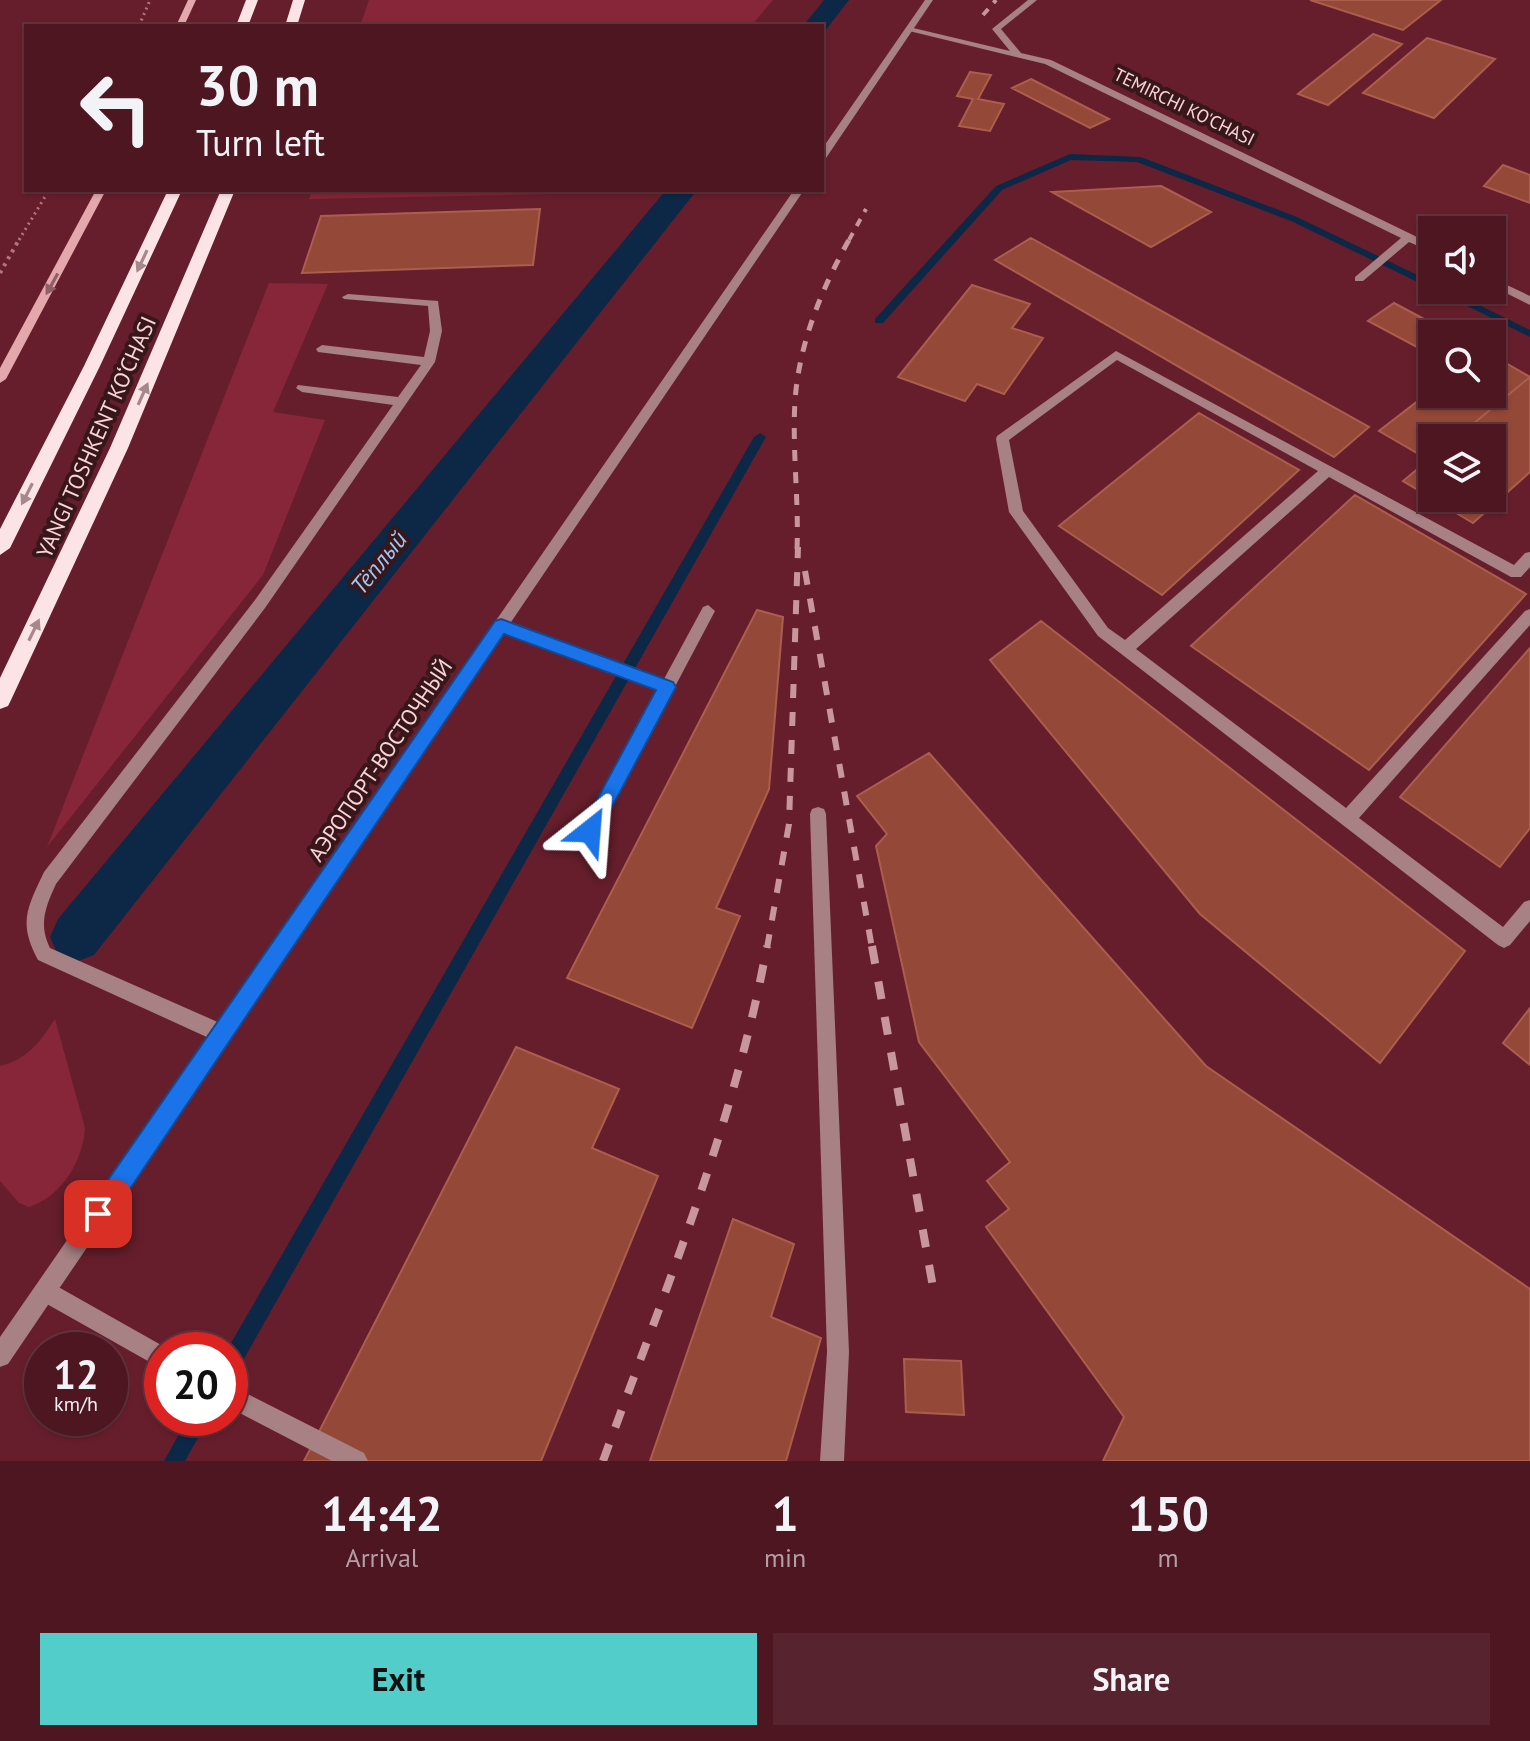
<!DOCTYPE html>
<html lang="en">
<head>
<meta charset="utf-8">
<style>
	:root { --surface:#4d1621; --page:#57232e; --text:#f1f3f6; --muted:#b39fa5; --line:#64353f; --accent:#53cdca }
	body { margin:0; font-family:"PT Sans",sans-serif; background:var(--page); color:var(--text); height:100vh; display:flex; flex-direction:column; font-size:30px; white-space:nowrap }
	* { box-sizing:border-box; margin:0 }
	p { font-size:26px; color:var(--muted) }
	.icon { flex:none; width:44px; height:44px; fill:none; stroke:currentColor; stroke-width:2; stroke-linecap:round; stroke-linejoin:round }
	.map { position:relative; height:1461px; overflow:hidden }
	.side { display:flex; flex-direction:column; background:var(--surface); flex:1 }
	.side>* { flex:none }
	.top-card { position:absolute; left:24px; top:24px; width:800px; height:168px; border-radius:0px; box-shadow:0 2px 6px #0004,0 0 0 2px var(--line); background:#4d1621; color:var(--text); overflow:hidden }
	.tools { position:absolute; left:1418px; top:216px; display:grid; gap:16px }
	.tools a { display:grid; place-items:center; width:88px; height:88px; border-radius:0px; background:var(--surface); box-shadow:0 2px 6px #0004,0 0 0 2px var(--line); font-size:40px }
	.speed { position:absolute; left:24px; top:1332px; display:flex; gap:16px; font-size:40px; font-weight:700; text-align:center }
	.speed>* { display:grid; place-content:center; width:104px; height:104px; border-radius:50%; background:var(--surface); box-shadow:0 2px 6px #0004,0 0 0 2px var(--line); line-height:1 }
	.speed small { font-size:20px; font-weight:400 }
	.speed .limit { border:12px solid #d22; background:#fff; color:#111 }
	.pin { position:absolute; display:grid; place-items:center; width:68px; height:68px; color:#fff; margin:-34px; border-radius:16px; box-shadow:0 4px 12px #0006 }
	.me { position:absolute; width:88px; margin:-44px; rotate:28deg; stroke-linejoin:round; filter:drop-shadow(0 0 6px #0008) }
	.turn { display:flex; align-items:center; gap:28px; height:168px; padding:0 40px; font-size:36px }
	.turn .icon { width:104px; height:104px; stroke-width:2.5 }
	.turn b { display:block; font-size:56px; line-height:68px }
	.eta { display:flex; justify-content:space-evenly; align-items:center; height:136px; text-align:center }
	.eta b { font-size:48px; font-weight:700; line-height:56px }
	.button { display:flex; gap:16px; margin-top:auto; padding:16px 40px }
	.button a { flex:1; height:92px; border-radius:0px; background:var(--accent); color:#111; font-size:32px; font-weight:700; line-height:92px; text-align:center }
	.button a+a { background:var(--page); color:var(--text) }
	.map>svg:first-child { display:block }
	.green { fill:#872639 }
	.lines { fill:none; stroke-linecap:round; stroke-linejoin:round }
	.stream { fill:#0c2846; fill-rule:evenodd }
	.canal { fill:#0c2846; fill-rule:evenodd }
	.building { fill:#934838; stroke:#ac5e4e; stroke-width:2 }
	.path-far1 { stroke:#ae777f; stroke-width:3; stroke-dasharray:2 4; stroke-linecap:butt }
	.path { stroke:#ae777f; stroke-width:4; stroke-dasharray:3 5; stroke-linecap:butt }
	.service { fill:#a78184; fill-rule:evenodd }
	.minor { fill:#a78184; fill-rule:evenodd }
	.secondary { fill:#e3a7ac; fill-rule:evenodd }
	.trunk { fill:#fce4e6; fill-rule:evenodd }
	.rail-far3 { stroke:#c8979d; stroke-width:4; stroke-dasharray:8 8; stroke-linecap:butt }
	.rail-far2 { stroke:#c8979d; stroke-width:5; stroke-dasharray:11 11; stroke-linecap:butt }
	.rail-far1 { stroke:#c8979d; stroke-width:6; stroke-dasharray:14 14; stroke-linecap:butt }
	.rail { stroke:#c8979d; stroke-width:8; stroke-dasharray:18 18; stroke-linecap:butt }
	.oneway { fill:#a4888b }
	.oneway2 { fill:#8e5f64 }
	.route { fill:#1a73e8; stroke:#114b97; stroke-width:2 }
	.labels { text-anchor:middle; stroke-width:8; stroke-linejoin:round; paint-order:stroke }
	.far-street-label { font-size:18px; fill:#fad5d7; stroke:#38171b }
	.street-label { font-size:22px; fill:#fad5d7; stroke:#38171b }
	.water-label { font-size:24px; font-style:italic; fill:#9fc6f4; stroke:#38171b }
</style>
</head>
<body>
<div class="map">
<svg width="1530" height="1461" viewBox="0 0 1530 1461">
	<rect width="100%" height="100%" fill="#671e2c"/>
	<path class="green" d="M369,0H773L751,26H360Z
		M312,190H608L605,193L309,199Z
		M269,283L328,284L273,412L325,420L263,575L47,847Z
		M55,1019L85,1128C83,1161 62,1196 29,1207L19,1203L0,1181V1066C27,1060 41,1041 55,1019Z"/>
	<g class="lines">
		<path class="stream" d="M1070,154L1141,157L1297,217L1432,282V289L1291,221L1137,162L1071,160L1002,190L883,323H875V319L996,186Z
			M1435,290H1448L1530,330V337Z
			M760,433L766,437L237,1371L230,1374V1350H227L754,437Z
			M188,1418H209L185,1461H164Z"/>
		<path class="canal" d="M824,0H849L825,31L822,32V26H803Z
			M666,190H697L94,955L76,962L58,955L50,937L58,919Z"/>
	</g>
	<path class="building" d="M1310,0H1441L1403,30Z
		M1373,34L1402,44L1328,105L1298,94Z
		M1427,38L1495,59L1434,118L1363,93Z
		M970,72L991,75L978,99L1004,104L990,131L959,126L973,99L957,96Z
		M1031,79L1109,119L1090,128L1012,88Z
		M1503,165L1530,175V203L1484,186Z
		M1161,186L1211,212L1151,247L1052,192Z
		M540,209L533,265L302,273L321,216Z
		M1031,238L1369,427L1334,457L995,260Z
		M972,285L1030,304L1012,328L1043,338L1004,394L977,384L965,401L898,377Z
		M1394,303L1452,334H1432V355L1368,321Z
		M1492,355L1530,377L1456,438H1432V457L1429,460L1379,431L1432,390V394H1492Z
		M1530,377V472L1473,523L1403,481L1432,457V498H1492V438H1456Z
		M1199,413L1299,470L1162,595L1059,526Z
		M1355,495L1526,594L1369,770L1191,646Z
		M757,610L783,617L769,789L716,908L740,916L692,1028L567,978Z
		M1041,621L1465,951L1380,1063L1200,914L990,660Z
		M1530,648V828L1500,867L1400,797Z
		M929,753L1206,1066L1530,1289V1461H1103L1124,1417L986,1227L1009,1209L987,1181L1010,1162L919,1042L876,846L887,834L857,796Z
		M1530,1008V1065L1503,1043Z
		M516,1047L619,1089L592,1148L658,1176L541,1461H304Z
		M733,1219L794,1244L771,1317L821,1338L786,1461H650Z
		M904,1359L961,1361L964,1415L906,1412Z"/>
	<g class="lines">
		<path class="path-far1" d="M139,26L150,0
			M19,240L49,190"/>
		<path class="path" d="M0,273L20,238"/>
		<path class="service" d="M1028,0H1037L1001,29L1021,53L1051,60L1413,235L1432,245V252L1409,242L1363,281H1355V277L1401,238L1045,64L905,30L909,27L1010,51L992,29Z
			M1492,278L1530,296V305L1492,286Z
			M348,294L438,301L442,331L435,362L265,608L56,884C46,906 38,924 50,948L229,1027L232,1034L229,1041L222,1044L38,960C18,923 27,908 44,872L255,600L393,405L302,392L296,388L298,385L398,397L421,365L318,352L316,349L322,345L424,357L430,331L428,306L344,299L342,297Z
			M1116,351L1514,565L1525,553L1530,552V567L1521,577H1511L1329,477L1136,649L1346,808L1525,611L1530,609V625L1359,818L1503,927L1524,902L1530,900V921L1510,945L1504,948L1498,945L1098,636L1009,512L996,439L997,436ZM1117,360L1318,471L1125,640L1108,628L1023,511L1009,440Z
			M708,605L715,611L596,836L590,839L584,836L581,831L584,826L658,690L496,629L494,625L496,621H506L664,679L703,607Z
			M818,807L824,809L826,814L849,1352L844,1461H820L827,1352L810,814L812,809Z
			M46,1280L170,1350H162V1369L38,1299L35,1291L38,1283Z
			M230,1385L364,1453L368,1461H332L230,1408Z"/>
		<path class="minor" d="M925,0H933L826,158L822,159V149Z
			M794,190H804L8,1364L0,1367V1337Z"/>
		<path class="secondary" d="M188,0H196L184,26H176Z
			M96,190H106L6,379L0,383V368Z"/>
		<path class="trunk" d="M246,0H258L248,26H236Z
			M293,0H305L297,26H285Z
			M168,190H182L100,366L10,548L0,555V529L84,366Z
			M221,190H235L128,448L11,700L8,706L0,709V678L110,448Z"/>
		<path class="rail-far3" d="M983,15L996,0
			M849,240L866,209"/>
		<path class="rail-far2" d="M797,549C799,500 792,450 795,401C799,343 822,288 850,238"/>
		<path class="rail-far1" d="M805,571L872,948
			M767,948L789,824L798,547"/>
		<path class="rail" d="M872,946L933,1287
			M603,1461C664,1292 735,1123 767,946"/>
	</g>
	<defs><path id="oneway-solid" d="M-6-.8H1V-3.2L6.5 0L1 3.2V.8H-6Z" transform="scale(2)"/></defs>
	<g class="oneway">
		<use href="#oneway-solid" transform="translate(142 261) rotate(115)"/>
		<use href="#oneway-solid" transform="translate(143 394) rotate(-66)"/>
		<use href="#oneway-solid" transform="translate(27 494) rotate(117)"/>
		<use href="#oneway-solid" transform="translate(34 630) rotate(-64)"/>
	</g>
	<use class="oneway2" href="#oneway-solid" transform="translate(52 284) rotate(119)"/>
	<path class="route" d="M501,619L673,682L676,687L596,837L590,839L583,837L580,831L656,690L504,634L107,1223L98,1226L90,1223L86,1214L90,1206L495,621Z"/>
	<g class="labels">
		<g class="far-street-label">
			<text transform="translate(1184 107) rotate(26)" y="6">TEMIRCHI KO'CHASI</text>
		</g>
		<g class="street-label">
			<text transform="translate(96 437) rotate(-66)" y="8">YANGI TOSHKENT KO‘CHASI</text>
			<text transform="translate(380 760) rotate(-56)" y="8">АЭРОПОРТ-ВОСТОЧНЫЙ</text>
		</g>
		<g class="water-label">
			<text transform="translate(379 563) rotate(-51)" y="8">Тёплый</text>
		</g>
	</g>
</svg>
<div class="tools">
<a><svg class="icon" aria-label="sound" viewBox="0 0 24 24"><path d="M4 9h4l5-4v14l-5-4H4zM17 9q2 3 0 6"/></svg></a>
<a><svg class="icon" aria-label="search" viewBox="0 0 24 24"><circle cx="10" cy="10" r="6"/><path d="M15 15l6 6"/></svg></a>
<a><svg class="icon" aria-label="layers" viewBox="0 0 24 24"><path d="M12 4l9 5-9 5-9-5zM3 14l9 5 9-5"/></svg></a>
</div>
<div class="speed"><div>12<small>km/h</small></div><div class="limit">20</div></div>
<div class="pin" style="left:98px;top:1214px;background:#d93025"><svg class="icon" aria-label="arrive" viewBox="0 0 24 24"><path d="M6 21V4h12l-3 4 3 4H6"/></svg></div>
<svg class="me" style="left:590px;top:831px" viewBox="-20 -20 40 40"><path d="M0-17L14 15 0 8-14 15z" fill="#1a73e8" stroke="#fff" stroke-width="4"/></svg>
<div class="top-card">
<div class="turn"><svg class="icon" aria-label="left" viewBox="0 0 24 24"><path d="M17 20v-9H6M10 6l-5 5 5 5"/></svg><div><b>30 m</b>Turn left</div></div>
</div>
</div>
<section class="side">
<div class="eta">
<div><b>14:42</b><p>Arrival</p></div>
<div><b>1</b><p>min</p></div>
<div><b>150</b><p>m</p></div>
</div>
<div class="button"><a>Exit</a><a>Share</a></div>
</section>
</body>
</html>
